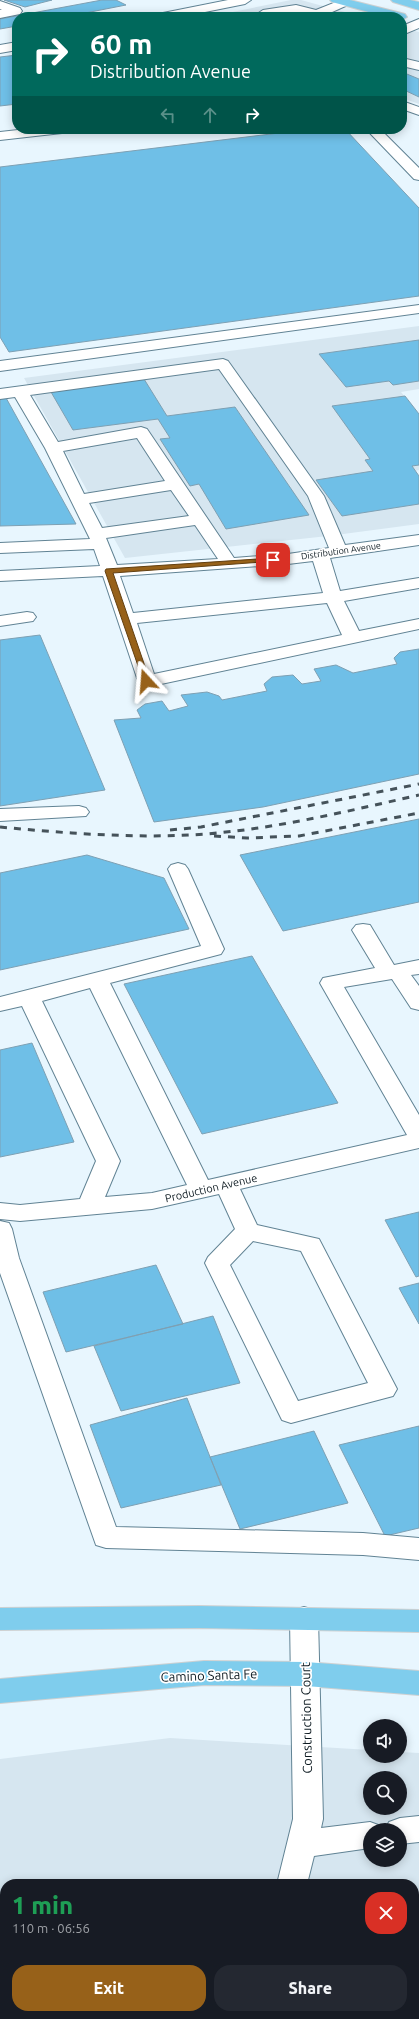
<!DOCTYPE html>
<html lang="en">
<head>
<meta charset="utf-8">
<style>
	:root { --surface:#171b24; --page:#242831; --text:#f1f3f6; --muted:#9ea1a6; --accent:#976119 }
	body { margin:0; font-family:Ubuntu,sans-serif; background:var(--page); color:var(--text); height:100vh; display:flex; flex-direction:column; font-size:15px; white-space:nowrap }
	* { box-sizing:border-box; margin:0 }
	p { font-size:13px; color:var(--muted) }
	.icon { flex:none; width:22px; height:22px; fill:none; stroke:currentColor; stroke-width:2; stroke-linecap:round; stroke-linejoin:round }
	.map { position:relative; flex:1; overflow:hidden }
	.sheet { position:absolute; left:0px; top:1879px; width:419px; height:140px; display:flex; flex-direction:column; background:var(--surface); border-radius:16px 16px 0 0; box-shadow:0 2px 10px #0003 }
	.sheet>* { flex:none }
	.guide { position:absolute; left:12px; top:12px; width:395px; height:122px; border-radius:16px; box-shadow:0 2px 10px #0003; background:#00695c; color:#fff; overflow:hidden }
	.fabs { position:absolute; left:363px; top:1719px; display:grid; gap:8px }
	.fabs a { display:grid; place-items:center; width:44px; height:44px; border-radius:50%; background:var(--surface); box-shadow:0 2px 10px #0003; font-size:20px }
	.pin { position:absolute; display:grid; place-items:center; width:34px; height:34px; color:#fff; margin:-17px; border-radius:8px; box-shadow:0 2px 6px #0006 }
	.me { position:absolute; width:44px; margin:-22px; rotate:341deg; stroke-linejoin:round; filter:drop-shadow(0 0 3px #0008) }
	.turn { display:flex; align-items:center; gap:14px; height:84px; padding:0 12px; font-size:18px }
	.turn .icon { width:52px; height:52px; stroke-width:2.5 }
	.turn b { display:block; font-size:28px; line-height:34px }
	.lanes { display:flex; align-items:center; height:38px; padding:0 12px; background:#0003; justify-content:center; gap:20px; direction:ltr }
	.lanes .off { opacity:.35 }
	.round { display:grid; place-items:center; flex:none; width:42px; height:42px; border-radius:16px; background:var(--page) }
	.summary { display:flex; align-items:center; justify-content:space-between; height:68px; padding:0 12px }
	h1 { font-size:24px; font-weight:800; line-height:30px; color:#1e9e55 }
	.action { display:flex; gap:8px; margin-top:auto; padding:8px 12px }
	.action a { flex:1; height:46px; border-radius:16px; background:var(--accent); color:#fff; font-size:16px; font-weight:800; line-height:46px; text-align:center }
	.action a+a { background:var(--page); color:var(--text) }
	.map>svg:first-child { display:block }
	.built { fill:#d6e6f0; fill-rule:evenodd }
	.building { fill:#6fbfe7; stroke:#7ea0b3 }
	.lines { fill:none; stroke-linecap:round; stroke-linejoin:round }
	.minor-casing { stroke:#618394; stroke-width:2 }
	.major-casing { stroke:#ced1d2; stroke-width:2 }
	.minor { fill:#fff; fill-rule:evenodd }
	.major { fill:#7fcded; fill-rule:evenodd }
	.rail { stroke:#45525a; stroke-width:3; stroke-dasharray:7 7; stroke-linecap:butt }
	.route { fill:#976119; stroke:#623f10 }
	.labels { text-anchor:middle; stroke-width:3.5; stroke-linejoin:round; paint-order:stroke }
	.far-street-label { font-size:9px; fill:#0c1920; stroke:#fff }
	.street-label { font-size:11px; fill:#0c1920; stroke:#fff }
	.near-street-label { font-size:13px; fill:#0c1920; stroke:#fff }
</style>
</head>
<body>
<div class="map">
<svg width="419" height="2019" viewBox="0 0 419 2019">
	<rect width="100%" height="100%" fill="#e8f6fe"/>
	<path class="built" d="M291,0H301L363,17H208Z
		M402,28L419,32V104L402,98Z
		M419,326V389L401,392L419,415V470L415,471L419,476V524L328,536L125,558L24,378Z
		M170,1738L370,1750V1756H400V1752L419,1753V2019H0V1759ZM370,1778H400V1808H370ZM370,1830H400V1860H370ZM5,1884H414V2014H5Z"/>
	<path class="building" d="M4,0H52L25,7Z
		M102,0H116L126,5L65,17H17V26L0,29V19Z
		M17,55V104L0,106V57Z
		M402,72L419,79V97L402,89Z
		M312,129H345L419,208V296L9,352L0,337V167Z
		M419,340V381L393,385L389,381L346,387L319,354Z
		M144,379L167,416L235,407L309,515L226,529L199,484L190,486L160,439L170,438L158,419L73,430L51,392Z
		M5,396L76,524L0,526V397Z
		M405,396L419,414V465L412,466L419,476V504L342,516L316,480L373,471L365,460L370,459L332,406Z
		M40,635L105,790L0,806V640Z
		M419,649V774L263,807L154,822L114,720L141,718L137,710L145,704L162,701L169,711L188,706L181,695L207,692L219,696L222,700L267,691L264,684L272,677L293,675L302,684L321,681L314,669L336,665L353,673L397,664L394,658L400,652Z
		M419,819V902L283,931L240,855Z
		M87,855L164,878L189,929L0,970V873Z
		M252,956L338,1103L202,1134L124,984Z
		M32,1043L74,1142L0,1157V1050Z
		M419,1212V1276L416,1277L385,1220Z
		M156,1265L183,1324L66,1352L43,1292Z
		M419,1283V1324L399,1288Z
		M213,1316L240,1383L121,1411L94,1346Z
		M187,1398L221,1485L121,1508L90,1425Z
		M419,1426V1528L385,1536L339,1445Z
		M314,1431L348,1503L240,1529L210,1457Z
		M419,1900V1928L414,1914V1902Z
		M416,1927L419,1934V2019H336L334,2014H414V1928Z"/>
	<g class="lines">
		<g class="minor-casing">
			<path id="minor" d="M228,0H251L245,4L180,17H157L163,13Z
				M341,0H350L352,2L350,4L321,17H305L306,15C290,11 275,19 259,17L257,14L263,10L296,5L316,10Z
				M0,1L20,8L22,11L20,14L0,18V10H2L0,9Z
				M419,19V28L402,35V26Z
				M17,42V50L0,53V45Z
				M402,58L419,62V70L402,66Z
				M402,101L419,107V115L402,109Z
				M27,129H69L62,133L0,140V132Z
				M366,129H380L419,168V180L414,179Z
				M419,305V313L0,371V361Z
				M223,359L228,361L324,496L345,545L419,535V545L330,558L340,591L419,578V588L344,601L359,631L419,619V629L147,687L140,685L138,681L103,576L0,581V571L100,566L94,549L0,553V543L90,539L45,448L15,397L0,399V389ZM219,369L308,496L329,548L288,554L234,558L147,429L141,427L58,442L30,395ZM137,438L165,481L84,494L63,451ZM171,490L189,516L102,528L89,503ZM195,525L218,559L117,565L106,538ZM313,561L323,593L133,613L120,576L288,564ZM327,603L342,635L154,674L137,623Z
				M27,612L33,613L36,617L33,621L0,626V616Z
				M79,806L86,808L89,812L86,816L0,821V809Z
				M178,863L185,865L188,869L224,949L221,954L110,983L208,1180L407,1135L320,983L323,978L375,968L352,930L356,925L363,924L370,925L394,965L419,960V974L411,975L419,986V1010L411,1008L392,979L344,987L419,1115V1148L240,1189L257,1225L319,1239L397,1389L393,1396L291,1423L282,1420L205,1263L208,1257L235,1229L219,1194L152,1209L20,1221L0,1219V1203L20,1205L80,1199L96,1161L22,1006L0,1011V997L201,946L168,869L171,865ZM90,988L187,1185L152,1193L105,1197L120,1161L42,1001ZM253,1241L301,1251L368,1383L298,1401L230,1265Z
				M0,1221L9,1223L12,1229L19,1258L116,1527L363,1533L419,1538V1560L363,1555L106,1548L96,1545L0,1273Z
				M304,1607L314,1610L318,1618L323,1819L321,1828L370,1822L381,1826L383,1830H370V1848L314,1856L307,1884H277L293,1819L290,1618L294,1610Z
				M419,1816V1842L400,1844V1830H385L389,1822L400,1818Z
				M58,2014H90L91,2019H59Z
				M294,2014H326L328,2019H296Z"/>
		</g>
		<g class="major-casing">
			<path id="major" d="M330,0H350L405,14L407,17L402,20V17H387L332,2Z
				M391,0H410L419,2V10L393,2Z
				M199,1606L419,1610V1632L199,1628L0,1630V1608Z
				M204,1661L306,1662L419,1671V1695L306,1686L204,1685L0,1703V1679Z"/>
		</g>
		<use href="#minor" class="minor"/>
		<use href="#major" class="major"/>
		<path class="rail" d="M0,827C63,833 127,838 190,835C267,831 344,812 419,795
			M170,830L201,827L419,784
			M214,836L247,838L299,836L419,813"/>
	</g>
	<path class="route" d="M273,558L277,560L276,561L113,573L150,681L144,683L105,571L106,569Z"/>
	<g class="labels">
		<g class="far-street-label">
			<text transform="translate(341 551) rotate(-8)" y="3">Distribution Avenue</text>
		</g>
		<g class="street-label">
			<text transform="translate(211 1188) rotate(-13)" y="4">Production Avenue</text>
		</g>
		<g class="near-street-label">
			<text transform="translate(209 1675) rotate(-2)" y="5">Camino Santa Fe</text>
			<text transform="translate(306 1718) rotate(-91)" y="5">Construction Court</text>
		</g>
	</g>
</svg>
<div class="fabs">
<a><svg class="icon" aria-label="sound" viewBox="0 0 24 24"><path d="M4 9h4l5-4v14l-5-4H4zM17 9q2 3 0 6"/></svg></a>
<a><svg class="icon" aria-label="search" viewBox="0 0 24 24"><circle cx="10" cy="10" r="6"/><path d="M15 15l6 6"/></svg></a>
<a><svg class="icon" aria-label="layers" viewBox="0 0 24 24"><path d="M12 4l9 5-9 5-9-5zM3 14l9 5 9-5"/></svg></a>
</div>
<div class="pin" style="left:273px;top:560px;background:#d93025"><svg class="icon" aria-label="arrive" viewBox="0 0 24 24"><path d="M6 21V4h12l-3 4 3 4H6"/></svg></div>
<svg class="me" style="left:146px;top:681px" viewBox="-20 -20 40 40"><path d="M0-17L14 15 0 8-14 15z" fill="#976119" stroke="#fff" stroke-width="4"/></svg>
<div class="guide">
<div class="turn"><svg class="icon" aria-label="right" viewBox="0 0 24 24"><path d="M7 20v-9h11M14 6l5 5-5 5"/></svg><div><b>60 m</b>Distribution Avenue</div></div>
<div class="lanes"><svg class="icon off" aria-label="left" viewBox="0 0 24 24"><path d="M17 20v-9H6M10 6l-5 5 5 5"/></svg><svg class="icon off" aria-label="ahead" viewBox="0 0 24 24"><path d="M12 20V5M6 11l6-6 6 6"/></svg><svg class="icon" aria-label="right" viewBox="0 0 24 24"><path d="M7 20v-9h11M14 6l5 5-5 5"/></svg></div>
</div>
<section class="sheet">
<div class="summary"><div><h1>1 min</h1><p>110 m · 06:56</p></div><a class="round" style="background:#d93025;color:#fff"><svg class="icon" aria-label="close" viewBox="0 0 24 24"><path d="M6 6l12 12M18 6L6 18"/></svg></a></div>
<div class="action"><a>Exit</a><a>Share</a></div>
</section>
</div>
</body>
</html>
